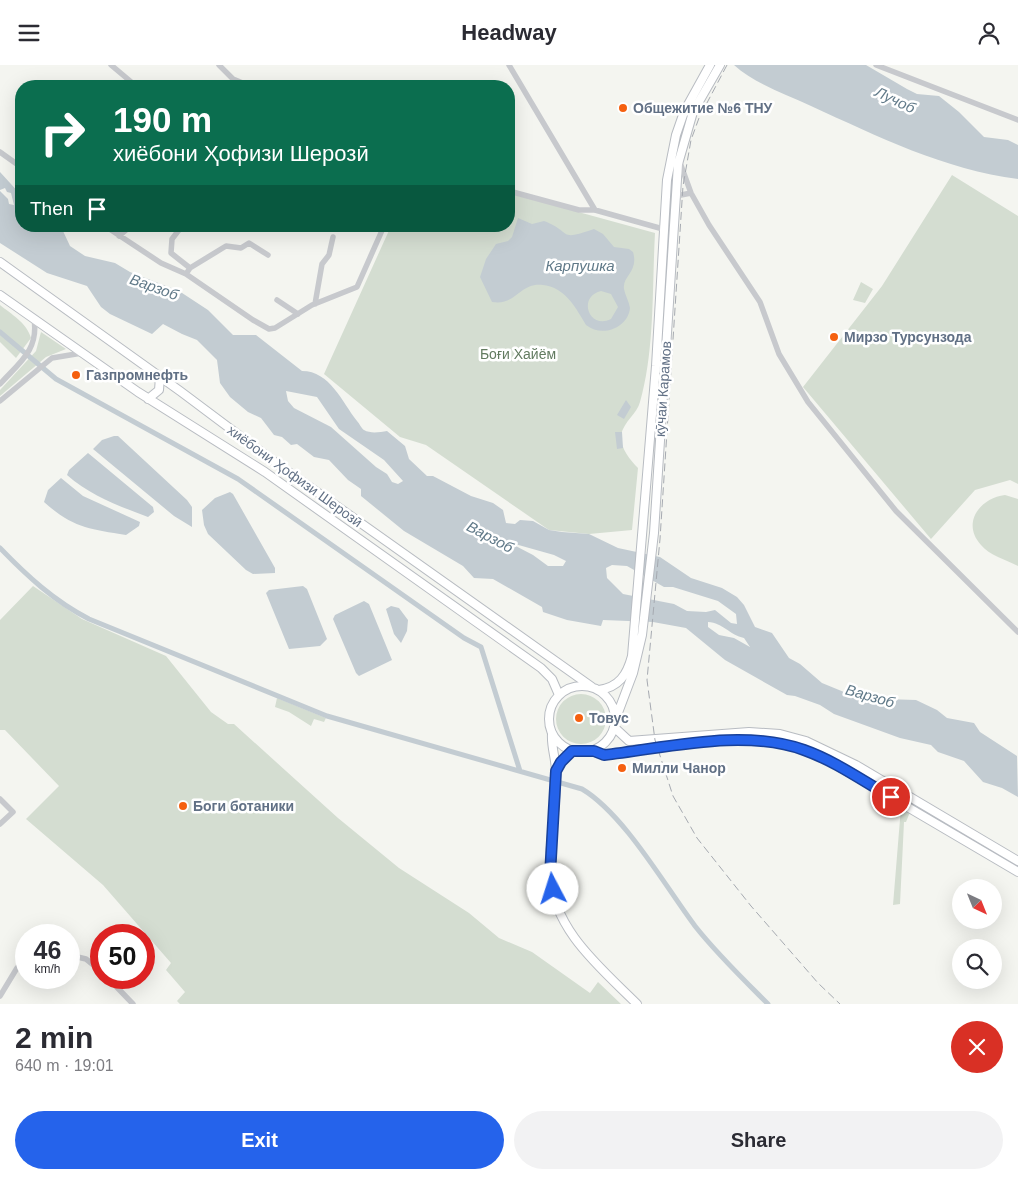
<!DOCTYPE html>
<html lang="en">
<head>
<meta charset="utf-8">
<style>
	:root { --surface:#fff; --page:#f2f2f3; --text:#2b2b33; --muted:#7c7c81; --accent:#2563eb }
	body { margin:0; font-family:Helvetica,sans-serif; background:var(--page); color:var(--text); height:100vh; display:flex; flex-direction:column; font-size:19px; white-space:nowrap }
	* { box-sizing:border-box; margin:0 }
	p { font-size:16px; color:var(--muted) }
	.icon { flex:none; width:28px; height:28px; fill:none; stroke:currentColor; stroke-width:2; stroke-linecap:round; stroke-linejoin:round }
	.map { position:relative; height:939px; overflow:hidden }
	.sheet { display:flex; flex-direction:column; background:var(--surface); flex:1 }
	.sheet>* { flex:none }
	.banner { position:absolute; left:15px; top:15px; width:500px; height:152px; border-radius:20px; box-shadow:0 5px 20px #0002; background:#0b6e4f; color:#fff; overflow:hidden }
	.needle { width:32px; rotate:137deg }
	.fabs { position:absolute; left:952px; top:814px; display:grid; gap:10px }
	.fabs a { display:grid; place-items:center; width:50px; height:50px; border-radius:50%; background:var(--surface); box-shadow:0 5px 20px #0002; font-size:25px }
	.speed { position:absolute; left:15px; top:859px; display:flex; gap:10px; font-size:25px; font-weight:700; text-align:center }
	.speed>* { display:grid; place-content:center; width:65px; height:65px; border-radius:50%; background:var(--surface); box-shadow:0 5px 20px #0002; line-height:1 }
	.speed small { font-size:12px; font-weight:400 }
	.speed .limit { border:8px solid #d22; background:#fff; color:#111 }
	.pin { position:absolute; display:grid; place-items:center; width:42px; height:42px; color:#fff; margin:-21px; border:2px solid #fff; border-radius:50%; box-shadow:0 1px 5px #0007 }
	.me { position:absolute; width:55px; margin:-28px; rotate:355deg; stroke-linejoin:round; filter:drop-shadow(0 0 4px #0008) }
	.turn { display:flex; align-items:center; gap:18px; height:105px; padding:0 15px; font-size:22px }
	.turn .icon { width:65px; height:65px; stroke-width:2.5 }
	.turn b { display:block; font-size:35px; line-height:42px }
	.then { display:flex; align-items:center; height:48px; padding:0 15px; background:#0003; gap:10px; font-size:19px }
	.round { display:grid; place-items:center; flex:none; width:52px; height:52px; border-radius:26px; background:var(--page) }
	.headline { display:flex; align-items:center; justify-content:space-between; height:85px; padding:0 15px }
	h1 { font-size:30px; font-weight:700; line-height:38px }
	.action { display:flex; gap:10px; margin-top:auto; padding:10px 15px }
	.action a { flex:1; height:58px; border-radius:30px; background:var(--accent); color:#fff; font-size:20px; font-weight:700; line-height:58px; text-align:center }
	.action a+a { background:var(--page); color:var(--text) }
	header { display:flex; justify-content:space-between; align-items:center; height:65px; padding:0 15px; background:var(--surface); font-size:22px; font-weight:700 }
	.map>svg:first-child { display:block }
	.green { fill:#d4ddd1 }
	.water { fill:#c3ccd2; fill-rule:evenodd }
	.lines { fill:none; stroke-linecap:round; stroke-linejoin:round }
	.canal { stroke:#c3ccd2; stroke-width:5 }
	.secondary-casing { stroke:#b8bcc2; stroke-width:10 }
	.street { stroke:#c7c9cd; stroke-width:5.5 }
	.secondary { stroke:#fff; stroke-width:8 }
	.rail { stroke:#a6aab1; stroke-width:1; stroke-dasharray:8 4; stroke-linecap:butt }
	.route-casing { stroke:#184099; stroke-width:12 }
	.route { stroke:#2563eb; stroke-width:9 }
	.poi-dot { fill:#f56010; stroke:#fff; stroke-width:2 }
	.labels { text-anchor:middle; stroke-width:5; stroke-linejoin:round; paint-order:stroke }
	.poi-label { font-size:14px; font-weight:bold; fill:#617085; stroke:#fff; text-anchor:start }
	.park-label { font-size:14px; fill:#627b60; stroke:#fff }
	.street-label { font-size:14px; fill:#617085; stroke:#fff }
	.water-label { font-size:15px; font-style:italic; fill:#617a89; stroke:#fff }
</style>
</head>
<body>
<header><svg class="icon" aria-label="menu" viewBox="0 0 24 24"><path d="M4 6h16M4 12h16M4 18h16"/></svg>Headway<svg class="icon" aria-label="person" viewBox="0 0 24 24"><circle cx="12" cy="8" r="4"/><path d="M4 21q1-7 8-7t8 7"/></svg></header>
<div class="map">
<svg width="1018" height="939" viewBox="0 0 1018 939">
	<rect width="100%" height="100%" fill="#f4f5f0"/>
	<path class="green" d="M952,110L1018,151V419L1010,415L975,425L931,474L803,322L882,221Z
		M509,128L655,168C652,222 655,285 640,337C637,349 624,356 621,370C620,383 630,395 638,403L632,465L589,469L549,465L426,380L400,372L324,309L391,161H509Z
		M861,217L873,224L865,238L853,235Z
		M0,240C11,249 27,258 31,273L16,293L0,277Z
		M41,267L66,284L46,292L0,331V325L36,286Z
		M1005,430L1018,434V501C1006,495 989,490 981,480C961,458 980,433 1005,430Z
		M33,521L82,554L166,591L211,647L228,659H234L338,753L399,803L469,848L499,873L532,887L590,928L598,917L621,939H180L177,936L185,927L166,905L171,898L103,820L26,754L59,721L5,665H0V555Z
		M556 654a25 25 0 1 1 50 0a25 25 0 1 1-50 0Z
		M277,633L326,653L324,657L314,654L311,661L289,647L275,642Z
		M901,742L910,747L906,757H904L900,839L893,840Z"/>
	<path class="water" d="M734,0H866L907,24L917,29L939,31L959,47L984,72L1008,75L1018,80V114C945,105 877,71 811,41C785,29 755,19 734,0Z
		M0,107L21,130V161H35L40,167L63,166L70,181L85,191L115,198L130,207L179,226L208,245L233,270H256L302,306C330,306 342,337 357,356C359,358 362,364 364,365C371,369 380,367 387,366L405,381L409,394L427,411H433L471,431L493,438L503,445L506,458L515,459L520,455L533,456L549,465L562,467L589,469L618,483L660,492L691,513L722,523L737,532L744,540L755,562L772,568L789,593L800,599L822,618L861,634L878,638L885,634L916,635L937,645L947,653L974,658L980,667L1017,691L1018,732L1002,723L983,717L964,696L938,687L931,680L900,673L834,649L820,640L795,631L787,630L725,595L686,563L653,557L603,555L601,561L567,555L543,547L542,542L493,514L474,513L463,501L404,466L361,431V424L348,415L329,395L314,392L297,379L291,380L282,372L274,370L261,353L248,347L230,332L220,318L217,295L197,275L182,269L163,259L152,269L110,249L101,242L87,221L47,208L0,178V126L8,134L9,139L14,140L11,128L7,127L5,123L0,125ZM286,326L317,332L339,364L384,395L403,416L398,419L392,417L387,409L376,402L331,362L294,343L288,336ZM511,475L515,479L554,490L566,496L563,501H548L533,490L506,476ZM612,500L627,501L664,522H673L718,536L736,549L737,559L731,558L715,545L706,547L687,546L674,539L623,529L607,513L606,503ZM708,557C723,558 730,570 744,573L750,582L734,573L719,570L708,562Z
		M518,153L532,159L544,156C573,167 557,177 594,164L603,169L614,182L629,184L633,187C639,207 622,211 624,224C625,230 629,236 630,243C628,263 602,273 586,260C584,257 582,253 580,250C572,236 561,222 543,220C519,217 517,241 492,237L480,212L486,194L496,179L508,176L512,172ZM601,226L611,229L618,242L611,254C589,265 577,232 601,226Z
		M626,335L631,342L624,354L617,350Z
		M615,367H622L623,383L617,384Z
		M114,371H118L187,435L192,442V462L174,451L93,384L102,375Z
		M88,388L153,442L154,447L148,452C119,441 91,431 67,410L69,405Z
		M61,413L83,431L140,457L139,461L126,470C89,464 73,463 44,437L48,425Z
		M230,427L233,429L275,503V508L253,509L246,505L208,469L204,460L202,445L215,433Z
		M303,521L307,524L327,574L320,581L289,584L266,528L269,525Z
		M364,536L369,539L392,595L359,611L356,608L333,554L335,550Z
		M391,541L399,543L408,555L407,566L401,578L394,569L386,544Z"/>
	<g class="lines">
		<path class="canal" d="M0,267L56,314L238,414L464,573L481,582L520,706
			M0,483C27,511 54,536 89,554L327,651L582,724C624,749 665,821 695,861C717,889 743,914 768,939"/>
		<g class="secondary-casing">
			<path id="secondary" d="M0,197L180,326L276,398L592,622
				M0,230L138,327L265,407L541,603L552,614L559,630
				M148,334L159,325L160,312
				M549 654a33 33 0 1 1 66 0a33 33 0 1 1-66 0Z
				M599,625C619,622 627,610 632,591L656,301L667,115L676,70L684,47L710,0
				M616,653L633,608L642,570L654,468L678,99L693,47L720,0
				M615,663L629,676L749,667L780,669L806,676L856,700L1018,796
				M552,669C551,682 556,694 556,707C557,741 549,775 550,809C553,865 601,903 637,939
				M594,686L603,690C660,684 720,669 776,677C795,680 813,689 831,697L1018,807
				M556,706L561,697L572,686"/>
		</g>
		<path class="street" d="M111,0L136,21
			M219,0L233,14L250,21
			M509,0L595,145
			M876,0L1018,55
			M0,87L21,102
			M679,95L691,128L709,160L760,237L779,289L808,337L896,446L1018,567
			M509,126L579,145H595L663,164
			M676,131L691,128
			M105,161L161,198L186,209L253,255L269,264L275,263L312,240L357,222L384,161
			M182,161L172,174L171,188L190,203
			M119,171L131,161
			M186,209L190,203L226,181L241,183L249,178L268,190
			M277,235L298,249
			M315,239L322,199L329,190L333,172
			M0,319C19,298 39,285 34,254
			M0,336L52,293L82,288
			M0,734L13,747L0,759
			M69,890L86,894L101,906
			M107,912L133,939
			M0,931L17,903L26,894"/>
		<use href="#secondary" class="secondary"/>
		<path class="rail" d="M727,0L699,53L691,75L683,121L660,474L647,615L655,675L673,731L697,773L751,841L818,918L840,939"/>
	</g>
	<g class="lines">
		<g class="route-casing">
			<path id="route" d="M553,824L550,810L556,706L561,697L572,686H594L604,690C667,683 742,663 804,685C835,696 863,716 891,732"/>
		</g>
		<use href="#route" class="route"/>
	</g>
	<g class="poi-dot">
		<circle cx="623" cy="43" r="5"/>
		<circle cx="834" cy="272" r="5"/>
		<circle cx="76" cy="310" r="5"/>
		<circle cx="579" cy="653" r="5"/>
		<circle cx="622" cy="703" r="5"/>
		<circle cx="183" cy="741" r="5"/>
	</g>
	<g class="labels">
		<g class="poi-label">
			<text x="633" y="48">Общежитие №6 ТНУ</text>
			<text x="844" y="277">Мирзо Турсунзода</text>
			<text x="86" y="315">Газпромнефть</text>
			<text x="589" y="658">Товус</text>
			<text x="632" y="708">Милли Чанор</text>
			<text x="193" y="746">Боги ботаники</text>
		</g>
		<g class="park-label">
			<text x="518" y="294">Боғи Хайём</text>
		</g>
		<g class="street-label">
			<text transform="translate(663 324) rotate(-86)" y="5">кӯчаи Карамов</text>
			<text transform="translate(295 411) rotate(36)" y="5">хиёбони Ҳофизи Шерозӣ</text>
		</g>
		<g class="water-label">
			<text transform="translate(895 35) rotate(25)" y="5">Лучоб</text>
			<text x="580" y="206">Карпушка</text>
			<text transform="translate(154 222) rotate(20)" y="5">Варзоб</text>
			<text transform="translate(490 472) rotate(28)" y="5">Варзоб</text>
			<text transform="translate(870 631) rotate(16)" y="5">Варзоб</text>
		</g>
	</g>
</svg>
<div class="fabs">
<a><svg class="needle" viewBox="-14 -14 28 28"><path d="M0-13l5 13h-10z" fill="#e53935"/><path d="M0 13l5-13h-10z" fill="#7c7c81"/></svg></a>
<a><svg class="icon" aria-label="search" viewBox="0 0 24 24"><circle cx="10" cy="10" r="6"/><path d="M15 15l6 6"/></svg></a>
</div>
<div class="speed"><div>46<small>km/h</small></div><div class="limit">50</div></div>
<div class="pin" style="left:891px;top:732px;background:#d93025"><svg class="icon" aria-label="arrive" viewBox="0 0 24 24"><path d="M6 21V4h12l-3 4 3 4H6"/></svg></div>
<svg class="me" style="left:553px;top:824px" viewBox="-20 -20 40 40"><circle r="19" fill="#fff"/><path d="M0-13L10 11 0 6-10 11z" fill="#2563eb"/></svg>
<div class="banner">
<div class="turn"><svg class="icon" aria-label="right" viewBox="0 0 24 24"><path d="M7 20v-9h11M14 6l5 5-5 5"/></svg><div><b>190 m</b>хиёбони Ҳофизи Шерозӣ</div></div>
<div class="then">Then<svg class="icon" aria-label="arrive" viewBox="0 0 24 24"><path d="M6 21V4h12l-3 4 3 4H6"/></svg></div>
</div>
</div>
<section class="sheet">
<div class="headline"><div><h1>2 min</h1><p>640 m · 19:01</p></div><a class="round" style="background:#d93025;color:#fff"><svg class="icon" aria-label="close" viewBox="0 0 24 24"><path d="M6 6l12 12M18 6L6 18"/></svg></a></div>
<div class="action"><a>Exit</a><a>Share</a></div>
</section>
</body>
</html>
